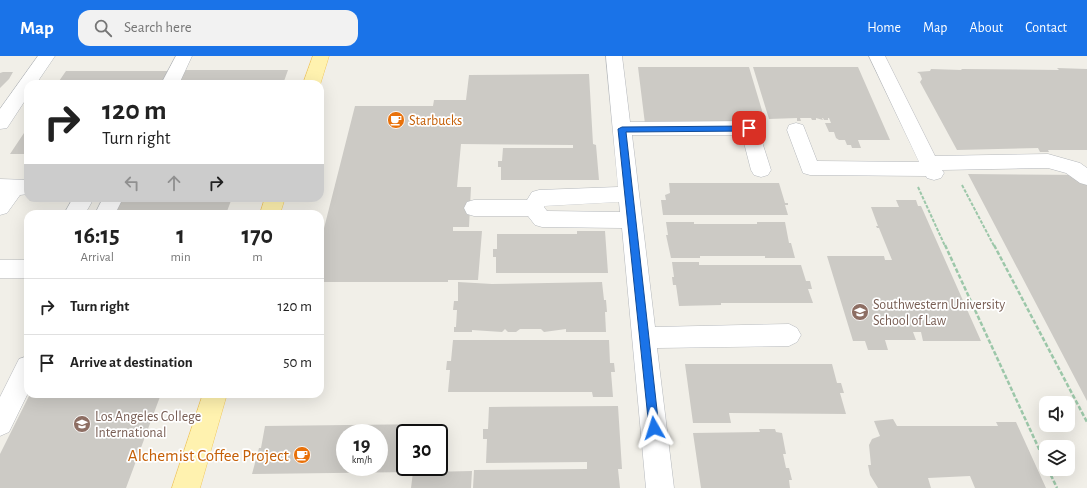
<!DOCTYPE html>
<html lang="en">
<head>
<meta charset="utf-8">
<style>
	:root { --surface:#fff; --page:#f2f2f2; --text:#222; --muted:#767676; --line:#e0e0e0; --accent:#1a73e8 }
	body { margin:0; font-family:"Alegreya Sans",sans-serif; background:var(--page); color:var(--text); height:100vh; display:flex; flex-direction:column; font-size:15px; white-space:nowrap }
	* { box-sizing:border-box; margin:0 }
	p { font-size:13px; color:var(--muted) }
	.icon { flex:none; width:22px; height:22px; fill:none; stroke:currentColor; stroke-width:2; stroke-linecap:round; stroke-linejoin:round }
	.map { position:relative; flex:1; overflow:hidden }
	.drawer { position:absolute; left:24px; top:154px; width:300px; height:188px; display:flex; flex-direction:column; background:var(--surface); border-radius:12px; box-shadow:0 4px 16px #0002 }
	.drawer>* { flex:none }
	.guide { position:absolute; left:24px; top:24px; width:300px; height:122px; border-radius:12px; box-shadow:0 4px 16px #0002; background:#fff; color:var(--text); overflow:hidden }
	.fabs { position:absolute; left:1039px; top:340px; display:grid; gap:8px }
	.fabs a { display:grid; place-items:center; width:36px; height:36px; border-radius:8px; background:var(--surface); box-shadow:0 4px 16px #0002; font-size:20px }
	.speed { position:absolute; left:336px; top:368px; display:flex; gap:8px; font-size:20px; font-weight:700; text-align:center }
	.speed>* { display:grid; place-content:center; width:52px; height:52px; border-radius:50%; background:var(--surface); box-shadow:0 4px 16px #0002; line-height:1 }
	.speed small { font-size:10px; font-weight:400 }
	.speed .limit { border:2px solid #111; border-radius:6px; background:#fff; color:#111 }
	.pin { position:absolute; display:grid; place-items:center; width:34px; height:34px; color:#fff; margin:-17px; border-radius:8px; box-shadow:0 2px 6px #0006 }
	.me { position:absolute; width:44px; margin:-22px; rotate:354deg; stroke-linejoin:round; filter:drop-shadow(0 0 3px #0008) }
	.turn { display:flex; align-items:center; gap:14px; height:84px; padding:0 12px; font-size:18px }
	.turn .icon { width:52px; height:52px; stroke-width:2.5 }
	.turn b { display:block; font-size:28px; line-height:34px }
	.lanes { display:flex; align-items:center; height:38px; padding:0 12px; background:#0003; justify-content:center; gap:20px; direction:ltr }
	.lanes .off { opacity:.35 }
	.eta { display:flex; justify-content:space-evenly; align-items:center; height:68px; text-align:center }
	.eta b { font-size:24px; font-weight:700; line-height:28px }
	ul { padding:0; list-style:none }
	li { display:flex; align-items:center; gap:12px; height:56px; padding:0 12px; border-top:1px solid var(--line) }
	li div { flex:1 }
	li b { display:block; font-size:15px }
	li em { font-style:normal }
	header { display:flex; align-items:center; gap:24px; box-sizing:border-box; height:56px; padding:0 20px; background:var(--accent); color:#fff }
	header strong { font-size:19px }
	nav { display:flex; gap:22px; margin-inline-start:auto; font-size:14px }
	.search { width:280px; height:36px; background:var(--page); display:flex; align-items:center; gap:10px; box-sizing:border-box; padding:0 14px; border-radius:12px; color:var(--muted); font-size:15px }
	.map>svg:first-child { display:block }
	.building { fill:#cccac5; fill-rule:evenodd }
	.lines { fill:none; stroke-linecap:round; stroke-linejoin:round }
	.minor-casing { stroke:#b5b8bc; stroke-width:1 }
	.major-casing { stroke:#f2c960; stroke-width:1 }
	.path-far1 { stroke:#9cc7a9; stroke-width:2; stroke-dasharray:3.5 1.5; stroke-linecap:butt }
	.path { stroke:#9cc7a9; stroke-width:2.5; stroke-dasharray:4.5 2; stroke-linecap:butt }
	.minor { fill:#fff; fill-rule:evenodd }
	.major { fill:#fff2af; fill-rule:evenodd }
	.route { fill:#1a73e8; stroke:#114b97 }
	.labels { text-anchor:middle; stroke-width:3.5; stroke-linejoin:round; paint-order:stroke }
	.food-label { font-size:14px; fill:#c56008; stroke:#fff; text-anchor:start }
	.education-label { font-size:14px; fill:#785e54; stroke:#fff; text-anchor:start }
	.near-food-label { font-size:17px; fill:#c56008; stroke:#fff; text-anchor:end }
</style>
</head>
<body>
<header>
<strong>Map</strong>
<div class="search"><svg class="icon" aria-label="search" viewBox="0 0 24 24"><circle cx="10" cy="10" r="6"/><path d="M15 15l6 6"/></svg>Search here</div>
<nav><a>Home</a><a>Map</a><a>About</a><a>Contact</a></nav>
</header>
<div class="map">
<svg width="1087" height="432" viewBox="0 0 1087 432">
	<rect width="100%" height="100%" fill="#f1efe8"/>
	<path class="building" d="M638,11H749L766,68H645Z
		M753,11H858L890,84H858L861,92H852L851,89H847L845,84H839L836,82L834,76H829L825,67H831L829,62H828V64H824L823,62H822L823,64L816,62V64H812L811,62H800L801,65H797V62L769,63Z
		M1057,12L1087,13V94H1048L1049,96H1040L1038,92L957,94L920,26L922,23L920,18L917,16L930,15L931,13L961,14L962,13L1059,14Z
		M183,14H288L283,28H176Z
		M66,15H171L164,28H57Z
		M3,16H13L9,23L0,32V17Z
		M589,18L593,88L596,89L599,124H501V111H498V105H502L503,92H573V89L461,88L457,131H471L469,171H453V175H482L478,224H448V226H320V188L355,50H433L434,44H466L469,19Z
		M28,71V98H10Z
		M968,118L1087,119V345Z
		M669,127H779L785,147H788V149H785L788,159H663L661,144H666L665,139L670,137Z
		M28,129V142H55L40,146L30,145L25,139V136Z
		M123,142H232L226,158H115Z
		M896,144H916L918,150H921L981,285H923L921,276H913L916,284H885L888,294H868L865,285H853L827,200H884L885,204H892L879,172H877L876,170H878L871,151H899Z
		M666,166H694V168H757V166H785L789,187H791L795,202H765V200H700V202H671L666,179H668Z
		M577,175H605L608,217H496V201H493V193H497V178H577Z
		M672,206H699V209H801L806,225H810L812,233H808L813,247H721V249L679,250L676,229H673L672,221H674Z
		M458,226L492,228L602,226L604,244H606L607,256H605L606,276H566V273L544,276L541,273H520L516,276H508L505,273L502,276L472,274V276H454V271H456L457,254H453L454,245H458Z
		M453,284H609L610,307H614L615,316H611L613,341H593L592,336H448L450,314H446L447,305H451Z
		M685,308H832L837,327H841L844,337H840L846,358L729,357L731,367H693Z
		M30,338H161L126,432H0V398Z
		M618,350L622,413H618L620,432H473L474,414L587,413V406L486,407L487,383H483V373H488L489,351Z
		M893,363L897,370H998L996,366H1016L1046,432H975L970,420L928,422L931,432H878L870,419L868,409H871L869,389L872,383L880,380L874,365Z
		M432,368L431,377H405V411H428V416L472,415L471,432H411L413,416L252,418L259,392H261L265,370ZM345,377H379V411H345Z
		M759,373H775L776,376L782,377L786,398H783L786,412H789L792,424H789L790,432H701L693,377L760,376Z"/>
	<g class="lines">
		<g class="minor-casing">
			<path id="minor" d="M38,0H55L36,28H28V40L7,72L0,73V53Z
				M176,0H192L179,28H161Z
				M606,0H622L630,66L749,65L756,67L771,114L768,119L761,121L754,119L751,114L742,79H632L655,271L789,268L797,272L801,279L797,286L789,290L657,292L674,432H646L622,172L542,171L535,169L528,160H474L467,158L464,152L467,146L474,144H527L532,136L539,134L618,131ZM619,146L620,156L547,155L544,151L545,150Z
				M869,0H885L935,100L1048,98L1080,107L1087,112V129L1080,127L1066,117L1048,112L942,114L944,117L941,122L934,124L927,122L926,120L810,119L803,117L787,74L789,69L796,67L803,69L805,74L817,105L919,106Z
				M0,123L28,124V138L20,139L7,157L0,159Z
				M73,142H94L85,158H64Z
				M103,142H123L115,158H95Z
				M0,204H28V222H0Z
				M28,300V337L9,376L0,380V341L19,303Z"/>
		</g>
		<g class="major-casing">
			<path id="major" d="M313,0H329L320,29L303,28Z
				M265,142H285L280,158H260Z
				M203,338H227L200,432H172Z"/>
		</g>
		<path class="path-far1" d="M962,129L994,190
			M918,131L945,190"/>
		<path class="path" d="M945,189L1046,408
			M994,189L1087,366
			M1048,413L1057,432"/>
		<use href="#minor" class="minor"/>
		<use href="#major" class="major"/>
	</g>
	<path class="route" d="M749,70L753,72L749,75L626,76L659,372L658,376L654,377L650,376L649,372L618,73L622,71Z"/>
	<defs>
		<g id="cafe-disc" transform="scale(0.9)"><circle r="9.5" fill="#e8710a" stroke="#fff"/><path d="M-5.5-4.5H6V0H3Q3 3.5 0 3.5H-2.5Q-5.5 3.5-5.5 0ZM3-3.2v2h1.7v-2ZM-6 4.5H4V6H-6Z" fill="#fff"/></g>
		<g id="school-disc" transform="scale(0.9)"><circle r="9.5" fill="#8d6e63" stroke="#fff"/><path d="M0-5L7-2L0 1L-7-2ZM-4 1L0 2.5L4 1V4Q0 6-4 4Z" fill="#fff"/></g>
	</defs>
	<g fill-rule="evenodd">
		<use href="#cafe-disc" x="396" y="64"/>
		<use href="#school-disc" x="860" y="256"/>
		<use href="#school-disc" x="82" y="368"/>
		<use href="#cafe-disc" x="302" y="399"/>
	</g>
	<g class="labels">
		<g class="food-label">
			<text x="409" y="69">Starbucks</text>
		</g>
		<g class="education-label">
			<text x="873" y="253">Southwestern University<tspan x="873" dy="16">School of Law</tspan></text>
			<text x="95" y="365">Los Angeles College<tspan x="95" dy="16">International</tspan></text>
		</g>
		<g class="near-food-label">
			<text x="289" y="405">Alchemist Coffee Project</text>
		</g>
	</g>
</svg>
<div class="fabs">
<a><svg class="icon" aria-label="sound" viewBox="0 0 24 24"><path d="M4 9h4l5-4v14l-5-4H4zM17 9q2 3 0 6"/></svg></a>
<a><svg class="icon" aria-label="layers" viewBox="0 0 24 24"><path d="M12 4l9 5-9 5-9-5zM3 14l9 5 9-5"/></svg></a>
</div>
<div class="speed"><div>19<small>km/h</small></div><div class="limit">30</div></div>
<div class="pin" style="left:749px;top:72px;background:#d93025"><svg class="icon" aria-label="arrive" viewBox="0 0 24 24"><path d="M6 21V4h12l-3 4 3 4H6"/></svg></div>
<svg class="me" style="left:654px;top:372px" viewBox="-20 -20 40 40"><path d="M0-17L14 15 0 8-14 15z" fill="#1a73e8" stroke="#fff" stroke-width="4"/></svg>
<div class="guide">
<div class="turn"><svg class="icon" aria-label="right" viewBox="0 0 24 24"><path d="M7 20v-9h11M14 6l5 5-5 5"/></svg><div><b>120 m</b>Turn right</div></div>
<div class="lanes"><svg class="icon off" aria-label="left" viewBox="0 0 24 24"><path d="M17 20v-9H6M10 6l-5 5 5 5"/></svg><svg class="icon off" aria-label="ahead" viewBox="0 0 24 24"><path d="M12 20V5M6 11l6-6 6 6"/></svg><svg class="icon" aria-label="right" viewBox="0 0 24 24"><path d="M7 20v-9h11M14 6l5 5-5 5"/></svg></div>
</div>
<section class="drawer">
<div class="eta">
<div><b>16:15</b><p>Arrival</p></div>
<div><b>1</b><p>min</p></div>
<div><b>170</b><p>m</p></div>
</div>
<ul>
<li><svg class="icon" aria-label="right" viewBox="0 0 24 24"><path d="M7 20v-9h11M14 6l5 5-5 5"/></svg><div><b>Turn right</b></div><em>120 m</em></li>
<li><svg class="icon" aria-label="arrive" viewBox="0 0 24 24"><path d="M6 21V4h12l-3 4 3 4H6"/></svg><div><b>Arrive at destination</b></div><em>50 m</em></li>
</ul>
</section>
</div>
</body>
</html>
